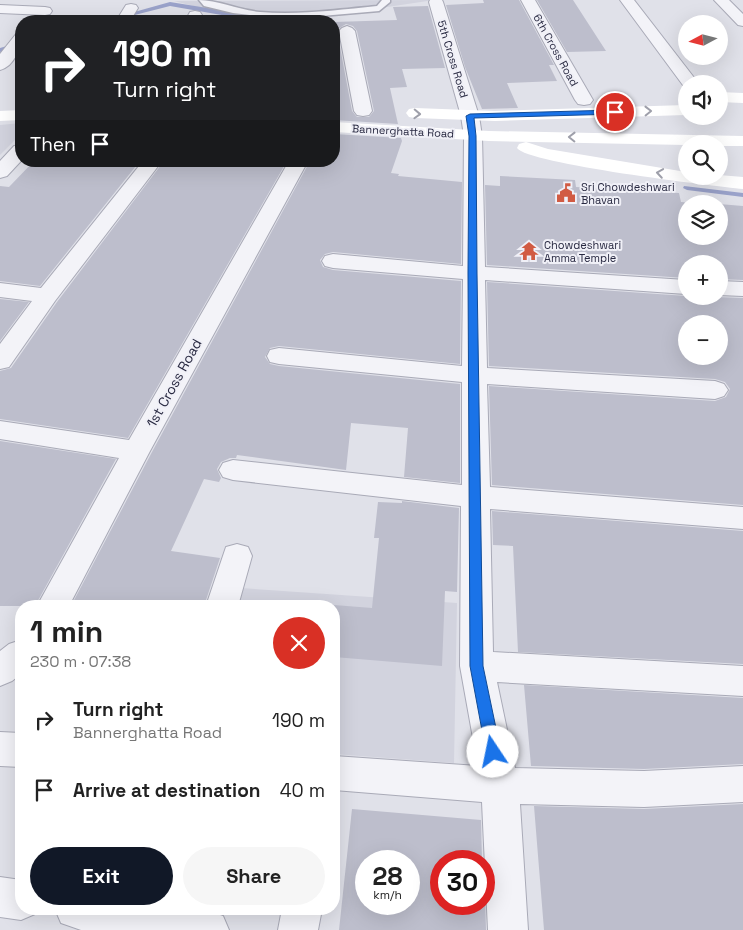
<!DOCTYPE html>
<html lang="en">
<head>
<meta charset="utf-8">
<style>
	:root { --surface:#fff; --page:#f6f6f6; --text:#222; --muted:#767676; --accent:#111827 }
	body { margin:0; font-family:"Space Grotesk",sans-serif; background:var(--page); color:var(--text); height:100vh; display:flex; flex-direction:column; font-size:19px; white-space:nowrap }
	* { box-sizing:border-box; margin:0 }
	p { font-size:16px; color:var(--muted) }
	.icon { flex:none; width:28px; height:28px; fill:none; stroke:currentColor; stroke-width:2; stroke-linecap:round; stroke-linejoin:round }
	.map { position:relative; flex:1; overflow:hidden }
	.side { position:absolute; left:15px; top:600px; width:325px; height:315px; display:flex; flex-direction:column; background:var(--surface); border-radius:20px; box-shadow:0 5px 20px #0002 }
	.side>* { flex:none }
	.banner { position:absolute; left:15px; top:15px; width:325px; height:152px; border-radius:20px; box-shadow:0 5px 20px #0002; background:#202124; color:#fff; overflow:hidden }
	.needle { width:32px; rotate:263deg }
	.buttons { position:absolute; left:678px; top:15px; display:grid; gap:10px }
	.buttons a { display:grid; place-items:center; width:50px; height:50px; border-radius:50%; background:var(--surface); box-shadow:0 5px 20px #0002; font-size:25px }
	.speed { position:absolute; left:355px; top:850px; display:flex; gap:10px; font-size:25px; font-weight:700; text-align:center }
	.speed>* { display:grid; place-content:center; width:65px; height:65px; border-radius:50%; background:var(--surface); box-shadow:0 5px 20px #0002; line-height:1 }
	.speed small { font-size:12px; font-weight:400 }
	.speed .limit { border:8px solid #d22; background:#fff; color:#111 }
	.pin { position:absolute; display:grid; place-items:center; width:42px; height:42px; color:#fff; margin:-21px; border:2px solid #fff; border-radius:50%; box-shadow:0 1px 5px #0007 }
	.me { position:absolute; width:55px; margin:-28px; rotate:349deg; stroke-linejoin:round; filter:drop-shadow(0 0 4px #0008) }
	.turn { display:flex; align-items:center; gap:18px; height:105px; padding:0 15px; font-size:22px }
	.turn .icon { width:65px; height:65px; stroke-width:2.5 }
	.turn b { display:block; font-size:35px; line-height:42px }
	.then { display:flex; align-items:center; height:48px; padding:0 15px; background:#0003; gap:10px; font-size:19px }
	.round { display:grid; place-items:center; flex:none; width:52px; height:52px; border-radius:26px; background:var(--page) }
	.overview { display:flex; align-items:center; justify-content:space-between; height:85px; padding:0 15px }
	h1 { font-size:30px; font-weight:600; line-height:38px }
	.primary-button { display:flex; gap:10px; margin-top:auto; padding:10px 15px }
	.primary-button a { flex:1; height:58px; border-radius:30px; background:var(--accent); color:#fff; font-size:20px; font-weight:600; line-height:58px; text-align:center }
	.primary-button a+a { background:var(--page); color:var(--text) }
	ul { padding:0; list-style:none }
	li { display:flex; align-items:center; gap:15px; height:70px; padding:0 15px }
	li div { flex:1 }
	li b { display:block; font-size:19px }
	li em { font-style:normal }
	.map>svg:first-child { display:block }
	.built { fill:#d2d3de }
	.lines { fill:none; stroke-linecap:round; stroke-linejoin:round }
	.stream { fill:#9aa2ca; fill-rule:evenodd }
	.building { fill:#bdbecc; fill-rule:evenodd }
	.lane-casing { stroke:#a9aab7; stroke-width:3 }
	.street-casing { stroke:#a9aab7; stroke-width:2 }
	.lane { fill:#f3f3f8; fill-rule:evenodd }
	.street { fill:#f3f3f8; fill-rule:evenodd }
	.secondary { fill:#fff; fill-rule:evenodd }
	.oneway { stroke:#9e9faa }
	.route { fill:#1a73e8; stroke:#114b97 }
	.labels { text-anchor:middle; stroke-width:4; stroke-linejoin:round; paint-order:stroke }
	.far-street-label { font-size:11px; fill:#282941; stroke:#f0f0f7 }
	.far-poi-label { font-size:11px; fill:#282941; stroke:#f0f0f7; text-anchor:start }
	.street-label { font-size:14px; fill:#282941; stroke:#f0f0f7 }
</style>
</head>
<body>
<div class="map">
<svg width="743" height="930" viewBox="0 0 743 930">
	<rect width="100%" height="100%" fill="#e0e1e9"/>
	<path class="built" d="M434,0L301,20L228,15L174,1Z
		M21,123V134L0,155V125Z
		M241,588L457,603L454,763L334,754V606H237Z"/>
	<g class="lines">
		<path class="stream" d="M170,2L251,15L256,21L170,6L111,21H102Z
			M21,42V46L0,52V48Z
			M684,186L743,193V197L687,190L683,188Z"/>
	</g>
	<path class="building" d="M483,0H519L554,65H549L557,81L507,83L518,108L482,109L465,67L446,5L484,3Z
		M537,0H573L606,51L567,52Z
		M428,6L445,68L402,69L407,87L390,88L398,124L334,120V22L397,20L393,7ZM346,24L353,26L357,31L374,111L369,117H357L352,111L337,31L341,27Z
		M334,134L401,138L402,141L391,173L399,174L398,176L462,182L461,264L333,252L325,254L320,260L323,267L333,270L461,281L460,364L279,346L270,348L265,357L270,364L279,366L460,384V483L404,477L408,428L351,423L346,470L237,455L236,458H230L221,462L217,469L221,478L219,482L204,479L171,551L220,558L204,606H71L152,452L310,161H334Z
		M34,161H140L40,286L0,281V186L9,187Z
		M164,161H287L128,438L0,419V371L11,368L57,302Z
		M500,176L575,180L576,187L679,193L681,202L713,204H686V236H719V204L743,206V280L719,279V264H686V278L487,265L485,185L500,186Z
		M487,282L686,296L743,298V505L492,485L489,386L715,401L726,397L730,389L725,382L715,379L489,366ZM686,324H719V356H686Z
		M0,299L29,302L0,341Z
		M0,441L116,459L35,606H0Z
		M402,501L459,508L457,592L445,591L442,666L334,657V605L372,608L379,538H374L378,502L402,503Z
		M492,511L743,531V664L518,652L513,546L493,545Z
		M524,685L743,698V764L644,769L531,766Z
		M743,804V930H544L534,806L644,809Z
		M352,809L481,820L482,861H441V904H484L485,897L486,930H339ZM366,861H409V904H366Z"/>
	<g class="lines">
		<g class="lane-casing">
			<path id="lane" d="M199,0C218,0 239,10 260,12C299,15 338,10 377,6L382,0H390V2L379,11L310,17L275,18L233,13L204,6Z"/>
		</g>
		<g class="street-casing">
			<path id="street" d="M430,0H442L443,2L479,116L482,136L485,267L686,280V294L485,280L487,368L715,381L724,384L728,390L724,396L715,399L487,384L490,487L743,507V529L490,509L493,652L743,666V696L497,682L515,768L644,771L743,766V802L644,807L520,804L528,930H488L482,802L334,790V756L478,766L460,666L461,506L233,480L223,477L219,470L223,463L233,460L462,485V382L279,364L270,362L267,356L270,350L279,348L462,366L463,279L333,268L325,266L322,261L325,256L333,254L463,266L464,136L461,116L429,2Z
				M521,0H535L593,100L590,104L584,105L578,104L575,100Z
				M620,0H634L699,84H686L685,88Z
				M714,0H729L743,14V26L738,25Z
				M131,4L136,5L138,8L130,21H116L126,5Z
				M0,5L45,7L50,8L52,11L50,14L45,15L0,13Z
				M195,11L200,12L202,15L199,21H185L190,12Z
				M347,26L352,28L355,31L372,111L369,115L363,116L357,115L354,111L339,31L342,28Z
				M21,32C22,46 15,66 0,70V54L16,34Z
				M21,145V161L7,176L0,178V161L14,146Z
				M143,161H162L55,301L9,367L0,369V344L32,301L0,297V283L41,288Z
				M289,161H308L150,451L69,606H37L119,458L0,439V421L129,440Z
				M719,281L743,282V296L719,295Z
				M237,544L248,547L252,556L238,606H206L226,547Z
				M21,640V674L12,681L0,686V651L9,644Z
				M0,732L21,733V767L0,766Z
				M0,877L21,880V909H37L35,914L21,920L0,917Z
				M55,909H203L223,916L229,930H81L61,923Z
				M282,909H322L318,930H278Z"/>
		</g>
		<use href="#lane" class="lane"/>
		<use href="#street" class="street"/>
		<path class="secondary" d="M719,92L743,93V103L719,102Z
			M686,105V115L495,121L415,118L409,117L406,113L409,109L415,108L495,111Z
			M21,110V120L0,121V111Z
			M334,122L489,131L743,136V146H719V144H686V145L489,141L334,132Z
			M526,142L548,149L686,172V176L719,175L743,177V189C713,186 528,164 517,148L519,144Z"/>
	</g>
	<defs><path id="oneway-chevron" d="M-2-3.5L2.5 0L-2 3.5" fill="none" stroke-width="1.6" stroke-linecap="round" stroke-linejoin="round" transform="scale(1.25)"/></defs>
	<g class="oneway">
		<use href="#oneway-chevron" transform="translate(648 111) rotate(-1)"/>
		<use href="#oneway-chevron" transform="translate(417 114) rotate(2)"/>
		<use href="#oneway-chevron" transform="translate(572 137) rotate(-179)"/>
		<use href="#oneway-chevron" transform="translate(660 173) rotate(-171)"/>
	</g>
	<path class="route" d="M615,110L618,111V114L474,118L476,136L477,273L483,666L501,752L498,757L493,759L488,757L486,752L470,666L468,273L469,136L466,116L470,114Z"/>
	<defs>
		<g id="civic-bare" transform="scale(1.5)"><path d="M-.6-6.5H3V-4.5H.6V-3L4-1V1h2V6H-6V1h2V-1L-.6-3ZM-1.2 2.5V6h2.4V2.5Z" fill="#d15b43" stroke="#f0f0f7" stroke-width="2.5" paint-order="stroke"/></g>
		<g id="temple-bare" transform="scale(1.5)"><path d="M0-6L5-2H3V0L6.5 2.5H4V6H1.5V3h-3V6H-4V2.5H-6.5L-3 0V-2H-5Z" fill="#d15b43" stroke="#f0f0f7" stroke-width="2.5" paint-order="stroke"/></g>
	</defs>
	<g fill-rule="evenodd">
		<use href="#civic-bare" x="566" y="193"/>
		<use href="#temple-bare" x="529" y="251"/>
	</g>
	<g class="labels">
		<g class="far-street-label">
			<text transform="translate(556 50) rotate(61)" y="4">6th Cross Road</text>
			<text transform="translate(453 59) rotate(73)" y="4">5th Cross Road</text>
			<text transform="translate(403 131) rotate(3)" y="4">Bannerghatta Road</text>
		</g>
		<g class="far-poi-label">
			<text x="581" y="191">Sri Chowdeshwari<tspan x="581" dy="13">Bhavan</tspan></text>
			<text x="544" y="249">Chowdeshwari<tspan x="544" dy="13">Amma Temple</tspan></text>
		</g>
		<g class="street-label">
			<text transform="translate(174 383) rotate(-61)" y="5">1st Cross Road</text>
		</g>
	</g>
</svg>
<div class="buttons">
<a><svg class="needle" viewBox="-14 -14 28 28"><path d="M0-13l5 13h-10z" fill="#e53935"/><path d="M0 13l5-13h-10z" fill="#767676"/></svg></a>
<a><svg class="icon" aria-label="sound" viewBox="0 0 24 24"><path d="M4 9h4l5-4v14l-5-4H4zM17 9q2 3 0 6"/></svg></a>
<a><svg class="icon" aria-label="search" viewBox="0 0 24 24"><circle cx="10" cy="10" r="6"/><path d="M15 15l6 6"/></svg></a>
<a><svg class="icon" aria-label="layers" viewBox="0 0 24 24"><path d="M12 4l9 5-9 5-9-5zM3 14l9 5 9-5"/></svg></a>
<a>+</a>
<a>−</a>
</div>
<div class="speed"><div>28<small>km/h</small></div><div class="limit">30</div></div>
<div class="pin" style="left:615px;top:112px;background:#d93025"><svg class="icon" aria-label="arrive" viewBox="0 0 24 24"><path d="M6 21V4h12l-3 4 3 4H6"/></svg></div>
<svg class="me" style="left:493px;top:752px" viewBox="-20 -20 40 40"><circle r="19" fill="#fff"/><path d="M0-13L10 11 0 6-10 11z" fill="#1a73e8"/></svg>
<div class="banner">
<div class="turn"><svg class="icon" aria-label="right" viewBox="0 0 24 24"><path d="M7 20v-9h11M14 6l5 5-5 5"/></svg><div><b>190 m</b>Turn right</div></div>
<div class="then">Then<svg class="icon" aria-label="arrive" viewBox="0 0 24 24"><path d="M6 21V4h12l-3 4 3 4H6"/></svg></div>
</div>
<section class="side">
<div class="overview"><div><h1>1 min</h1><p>230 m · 07:38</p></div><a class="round" style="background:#d93025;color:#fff"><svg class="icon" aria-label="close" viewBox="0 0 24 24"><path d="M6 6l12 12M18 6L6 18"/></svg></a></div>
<ul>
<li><svg class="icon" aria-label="right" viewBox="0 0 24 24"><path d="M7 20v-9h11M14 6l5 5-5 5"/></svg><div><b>Turn right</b><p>Bannerghatta Road</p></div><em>190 m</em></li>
<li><svg class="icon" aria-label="arrive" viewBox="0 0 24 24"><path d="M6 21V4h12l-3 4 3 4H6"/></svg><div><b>Arrive at destination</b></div><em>40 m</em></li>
</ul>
<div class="primary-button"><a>Exit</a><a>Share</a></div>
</section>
</div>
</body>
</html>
